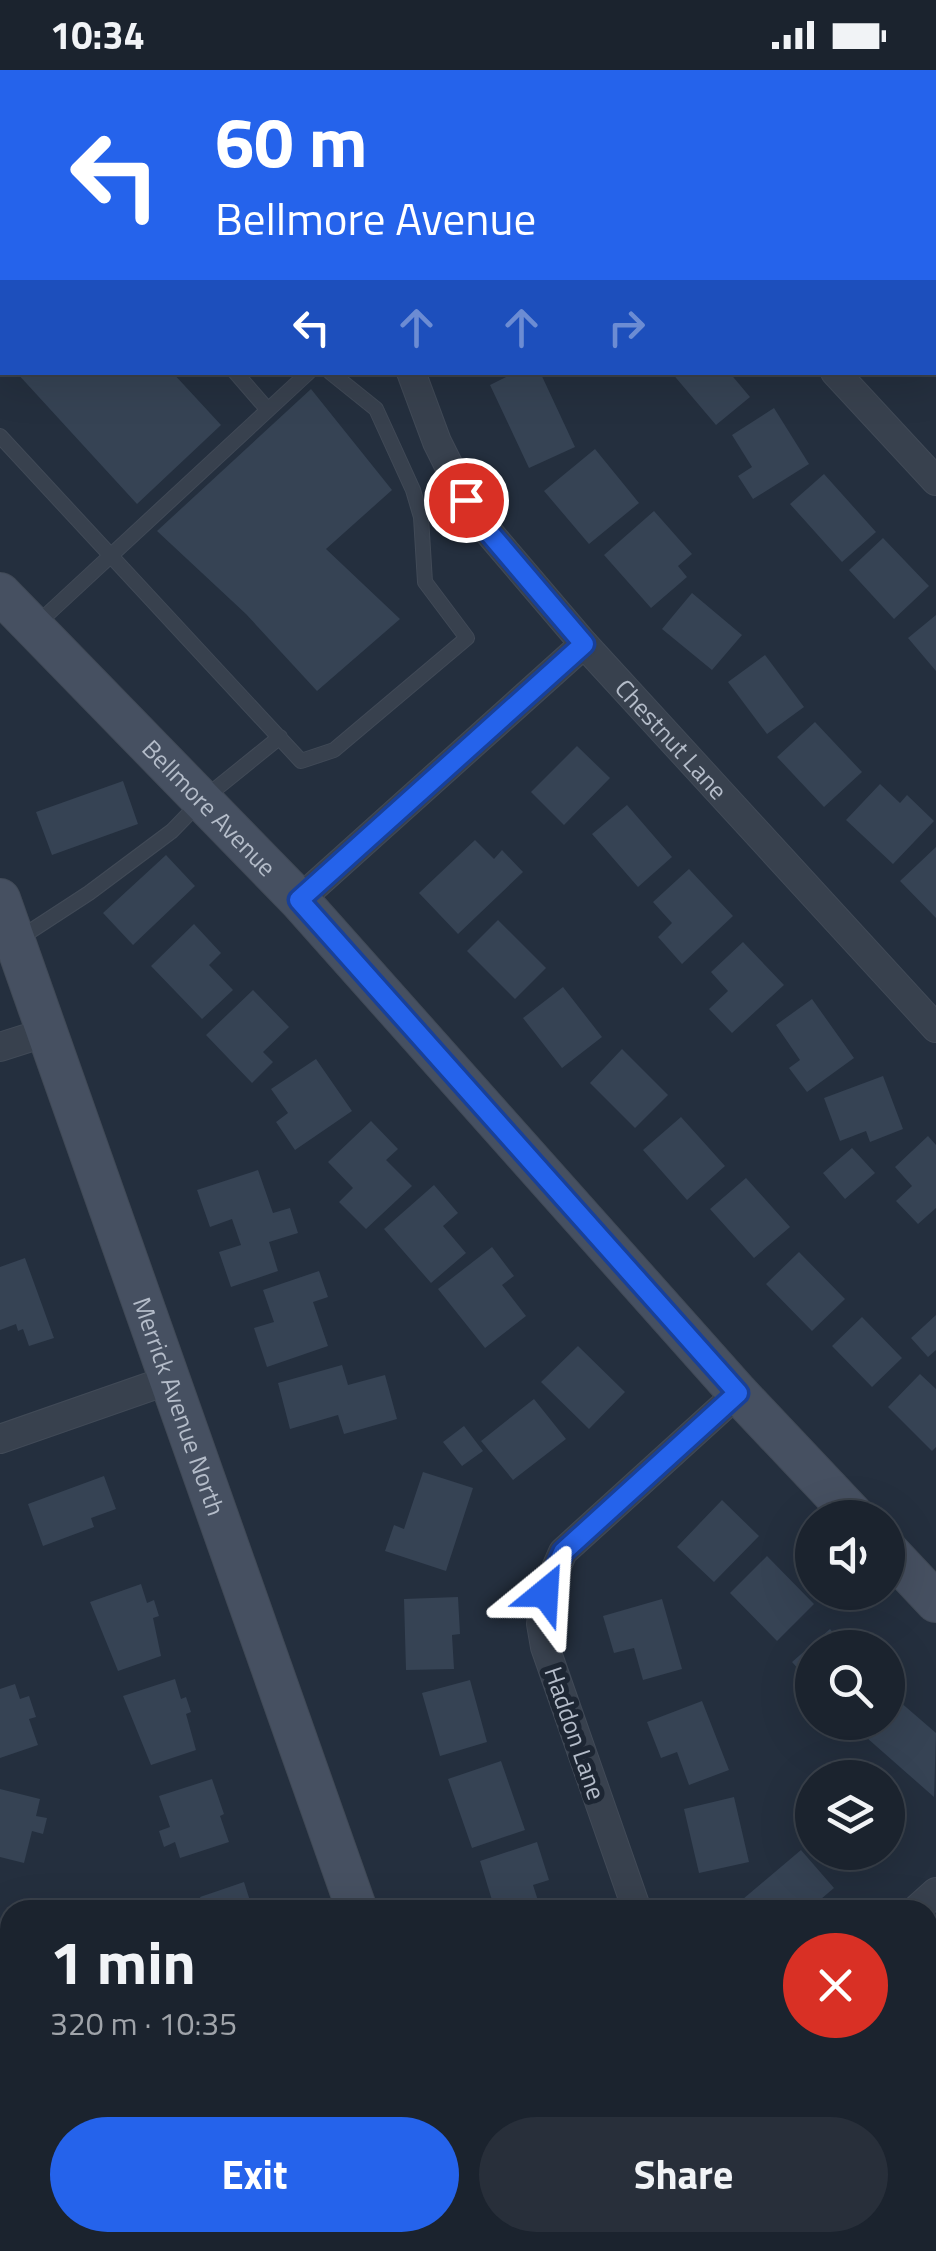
<!DOCTYPE html>
<html lang="en">
<head>
<meta charset="utf-8">
<style>
	:root { --surface:#1b232e; --page:#282f3a; --text:#f1f3f6; --muted:#a0a4aa; --line:#39404a; --accent:#2563eb }
	body { margin:0; font-family:"Titillium Web",sans-serif; background:var(--page); color:var(--text); height:100vh; display:flex; flex-direction:column; font-size:38px; white-space:nowrap }
	* { box-sizing:border-box; margin:0 }
	p { font-size:32px; color:var(--muted) }
	.icon { flex:none; width:55px; height:55px; fill:none; stroke:currentColor; stroke-width:2; stroke-linecap:round; stroke-linejoin:round }
	.map { position:relative; flex:1; overflow:hidden }
	.sheet { position:absolute; left:0px; top:1830px; width:938px; height:352px; display:flex; flex-direction:column; background:var(--surface); border-radius:30px 30px 0 0; box-shadow:0 10px 40px #0002,0 0 0 2px var(--line) }
	.sheet>* { flex:none }
	.top-card { position:absolute; left:0px; top:0px; width:938px; height:305px; box-shadow:0 10px 40px #0002,0 0 0 2px var(--line); background:#2563eb; color:#fff; overflow:hidden }
	.buttons { position:absolute; left:795px; top:1430px; display:grid; gap:20px }
	.buttons a { display:grid; place-items:center; width:110px; height:110px; border-radius:50%; background:var(--surface); box-shadow:0 10px 40px #0002,0 0 0 2px var(--line); font-size:50px }
	.pin { position:absolute; display:grid; place-items:center; width:85px; height:85px; color:#fff; margin:-42px; border:5px solid #fff; border-radius:50%; box-shadow:0 2px 10px #0007 }
	.me { position:absolute; width:110px; margin:-55px; rotate:27deg; stroke-linejoin:round; filter:drop-shadow(0 0 8px #0008) }
	.turn { display:flex; align-items:center; gap:35px; height:210px; padding:0 50px; font-size:45px }
	.turn .icon { width:130px; height:130px; stroke-width:2.5 }
	.turn b { display:block; font-size:70px; line-height:85px }
	.lanes { display:flex; align-items:center; height:95px; padding:0 50px; background:#0003; justify-content:center; gap:50px; direction:ltr }
	.lanes .off { opacity:.35 }
	.round { display:grid; place-items:center; flex:none; width:105px; height:105px; border-radius:52px; background:var(--page) }
	.summary { display:flex; align-items:center; justify-content:space-between; height:170px; padding:0 50px }
	h1 { font-size:60px; font-weight:700; line-height:75px }
	.cta { display:flex; gap:20px; margin-top:auto; padding:20px 50px }
	.cta a { flex:1; height:115px; border-radius:60px; background:var(--accent); color:#fff; font-size:40px; font-weight:700; line-height:115px; text-align:center }
	.cta a+a { background:var(--page); color:var(--text) }
	.status { display:flex; justify-content:space-between; align-items:center; height:70px; padding:0 50px; background:var(--surface); direction:ltr }
	.status svg { height:28px; fill:currentColor }
	.map>svg:first-child { display:block }
	.building { fill:#364354 }
	.lines { fill:none; stroke-linecap:round; stroke-linejoin:round }
	.service-casing { stroke:#414a57; stroke-width:16 }
	.minor-casing { stroke:#414a57; stroke-width:30 }
	.secondary-casing { stroke:#414a57; stroke-width:42 }
	.service { stroke:#38414e; stroke-width:14 }
	.minor { stroke:#38414e; stroke-width:28 }
	.secondary { stroke:#465061; stroke-width:40 }
	.route-casing { stroke:#184099; stroke-width:25 }
	.route { stroke:#2563eb; stroke-width:18 }
	.labels { text-anchor:middle; stroke-width:10; stroke-linejoin:round; paint-order:stroke }
	.street-label { font-size:25px; fill:#b4bcc9; stroke:#1d2633 }
</style>
</head>
<body>
<div class="status"><b>10:34</b><svg viewBox="0 0 49 12"><path d="M0 12V9h3v3zM5 12V6h3v6zM10 12V3h3v9zM15 12V0h3v12zM26 1h20v11H26zM47 4h2v5h-2z"/></svg></div>
<div class="map">
<svg width="936" height="2181" viewBox="0 0 936 2181">
	<rect width="100%" height="100%" fill="#242f3e"/>
	<path class="building" d="M16,302H172L221,355L137,434Z
		M516,302H540L575,377L529,398L490,315Z
		M671,302H729L750,327L716,355Z
		M311,319L392,420L326,479L400,549L317,621L246,544L157,461Z
		M774,338L809,394L753,429L738,406L752,397L732,365Z
		M595,379L639,433L589,474L544,421Z
		M824,404L876,462L842,492L790,434Z
		M654,441L692,484L678,496L687,507L651,538L604,485Z
		M883,468L929,516L894,549L849,500Z
		M692,523L742,565L712,600L662,559Z
		M936,545V601L908,568Z
		M765,585L804,637L767,664L728,612Z
		M815,652L862,702L824,737L777,687Z
		M577,676L610,708L564,755L531,722Z
		M123,711L138,754L52,785L36,742Z
		M880,714L900,733L907,725L934,751L893,794L846,750Z
		M627,735L672,787L638,817L592,764Z
		M475,770L494,789L502,780L523,802L458,864L419,823Z
		M936,777V848L900,811Z
		M166,785L195,816L133,875L103,843Z
		M689,799L733,846L682,894L658,867L672,853L653,832Z
		M498,850L546,898L515,929L467,881Z
		M194,854L221,883L209,895L233,920L202,949L151,896Z
		M743,872L784,915L732,963L709,939L728,921L711,902Z
		M563,917L602,967L562,998L523,948Z
		M253,920L289,957L263,982L273,992L252,1013L206,965Z
		M812,929L854,988L807,1022L789,998L800,990L776,955Z
		M622,979L668,1025L635,1058L590,1013Z
		M316,989L352,1041L295,1080L276,1052L288,1043L271,1019Z
		M883,1006L903,1059L870,1072L866,1061L840,1071L824,1028Z
		M681,1047L725,1096L687,1130L643,1080Z
		M371,1051L398,1079L386,1090L412,1116L366,1159L339,1132L353,1118L328,1092Z
		M928,1066L936,1075V1138L918,1154L896,1131L912,1116L895,1097Z
		M852,1078L875,1103L845,1129L823,1103Z
		M258,1100L273,1143L290,1138L298,1163L269,1172L278,1201L231,1217L219,1182L241,1175L232,1149L210,1157L197,1120Z
		M746,1108L790,1157L754,1188L710,1139Z
		M434,1115L458,1143L443,1156L466,1183L431,1213L384,1159Z
		M492,1177L514,1206L502,1215L526,1246L485,1278L438,1219Z
		M799,1182L845,1229L812,1261L766,1214Z
		M25,1188L54,1268L29,1276L23,1259L18,1261L16,1254L0,1260V1197Z
		M319,1201L328,1227L313,1232L328,1276L267,1297L254,1258L274,1252L263,1220Z
		M936,1245V1280L928,1287L911,1268Z
		M862,1247L902,1288L872,1317L832,1276Z
		M578,1276L625,1322L589,1359L541,1312Z
		M342,1295L348,1315L385,1305L397,1349L344,1364L338,1345L290,1359L278,1313Z
		M920,1304L936,1319V1377L932,1381L888,1337Z
		M534,1329L566,1369L513,1410L481,1371Z
		M464,1356L483,1381L462,1396L443,1372Z
		M423,1402L473,1418L446,1501L385,1481L394,1455L404,1459Z
		M104,1406L116,1439L91,1448L94,1457L43,1476L28,1434Z
		M722,1430L759,1466L714,1512L677,1477Z
		M767,1486L814,1534L777,1571L730,1523Z
		M141,1514L147,1533L154,1530L159,1546L153,1548L161,1586L118,1601L90,1532Z
		M458,1527L460,1564L452,1565L454,1599L406,1600L404,1529Z
		M662,1529L682,1599L643,1610L634,1578L614,1583L603,1546Z
		M830,1559L846,1578H812V1614L792,1592Z
		M175,1609L181,1629L186,1627L191,1642L186,1644L196,1680L151,1695L123,1626Z
		M470,1610L487,1672L440,1686L422,1623Z
		M15,1614L20,1629L29,1626L36,1647L29,1649L38,1675L0,1688V1619Z
		M702,1631L729,1700L689,1715L677,1682L661,1688L647,1652Z
		M899,1631L936,1663L934,1727L867,1668L880,1652H888V1644Z
		M501,1691L525,1760L472,1778L448,1709Z
		M212,1709L224,1744L220,1746L229,1772L180,1788L175,1772L164,1777L159,1761L170,1757L159,1726Z
		M0,1719L40,1729L36,1746L47,1748L43,1764L32,1761L24,1793L0,1787Z
		M734,1727L749,1792L699,1803L684,1739Z
		M537,1772L549,1810L533,1815L541,1840H495L480,1791Z
		M801,1780L834,1818L808,1840H730Z
		M244,1812L253,1840H204L200,1827Z
		M936,1925V2002L928,1992V1956L932,1952L928,1945V1932Z
		M300,2172H368L371,2181H303Z
		M654,2172H708L711,2181H657Z
		M903,2172H924L932,2181H893Z"/>
	<g class="lines">
		<g class="service-casing">
			<path id="service" d="M157,0L158,2
				M289,0V2
				M235,302L268,340
				M0,366L301,691L334,680L467,568L425,512L421,447L413,420L376,339L330,302
				M38,553L309,302
				M20,868L89,823L172,761L202,730L280,667"/>
		</g>
		<g class="minor-casing">
			<g id="minor">
				<path d="M372,0V2"/>
				<path d="M636,2L638,0"/>
				<path id="s1" d="M411,302L437,372L466,430L486,459L584,574L936,958"/>
				<path d="M835,302L936,411"/>
				<path d="M299,830L584,574"/>
				<path d="M0,977L47,962"/>
				<path d="M0,1369L169,1310"/>
				<path d="M637,1840L545,1577L541,1554L545,1523L563,1482L738,1323"/>
				<path d="M916,1840L936,1822"/>
				<path d="M57,2172L60,2181"/>
			</g>
		</g>
		<g class="secondary-casing">
			<g id="secondary">
				<path id="s2" d="M0,523L299,830L738,1323L856,1448"/>
				<path id="s3" d="M0,829L357,1840"/>
				<path d="M888,1481L936,1532"/>
				<path d="M473,2172L476,2181"/>
			</g>
		</g>
		<use href="#service" class="service"/>
		<use href="#minor" class="minor"/>
		<use href="#secondary" class="secondary"/>
	</g>
	<g class="lines">
		<g class="route-casing">
			<path id="route" d="M466,430L486,459L584,574L299,830L738,1323L563,1482L545,1523"/>
		</g>
		<use href="#route" class="route"/>
	</g>
	<g class="labels">
		<g class="street-label">
			<text dy="9" stroke="none"><textPath href="#s1" startOffset="455">Chestnut Lane</textPath></text>
			<text dy="9" stroke="none"><textPath href="#s2" startOffset="300">Bellmore Avenue</textPath></text>
			<text dy="9" stroke="none"><textPath href="#s3" startOffset="538">Merrick Avenue North</textPath></text>
			<text transform="translate(575 1663) rotate(71)" y="9">Haddon Lane</text>
		</g>
	</g>
</svg>
<div class="buttons">
<a><svg class="icon" aria-label="sound" viewBox="0 0 24 24"><path d="M4 9h4l5-4v14l-5-4H4zM17 9q2 3 0 6"/></svg></a>
<a><svg class="icon" aria-label="search" viewBox="0 0 24 24"><circle cx="10" cy="10" r="6"/><path d="M15 15l6 6"/></svg></a>
<a><svg class="icon" aria-label="layers" viewBox="0 0 24 24"><path d="M12 4l9 5-9 5-9-5zM3 14l9 5 9-5"/></svg></a>
</div>
<div class="pin" style="left:466px;top:430px;background:#d93025"><svg class="icon" aria-label="arrive" viewBox="0 0 24 24"><path d="M6 21V4h12l-3 4 3 4H6"/></svg></div>
<svg class="me" style="left:545px;top:1523px" viewBox="-20 -20 40 40"><path d="M0-17L14 15 0 8-14 15z" fill="#2563eb" stroke="#fff" stroke-width="4"/></svg>
<div class="top-card">
<div class="turn"><svg class="icon" aria-label="left" viewBox="0 0 24 24"><path d="M17 20v-9H6M10 6l-5 5 5 5"/></svg><div><b>60 m</b>Bellmore Avenue</div></div>
<div class="lanes"><svg class="icon" aria-label="left" viewBox="0 0 24 24"><path d="M17 20v-9H6M10 6l-5 5 5 5"/></svg><svg class="icon off" aria-label="ahead" viewBox="0 0 24 24"><path d="M12 20V5M6 11l6-6 6 6"/></svg><svg class="icon off" aria-label="ahead" viewBox="0 0 24 24"><path d="M12 20V5M6 11l6-6 6 6"/></svg><svg class="icon off" aria-label="right" viewBox="0 0 24 24"><path d="M7 20v-9h11M14 6l5 5-5 5"/></svg></div>
</div>
<section class="sheet">
<div class="summary"><div><h1>1 min</h1><p>320 m · 10:35</p></div><a class="round" style="background:#d93025;color:#fff"><svg class="icon" aria-label="close" viewBox="0 0 24 24"><path d="M6 6l12 12M18 6L6 18"/></svg></a></div>
<div class="cta"><a>Exit</a><a>Share</a></div>
</section>
</div>
</body>
</html>
